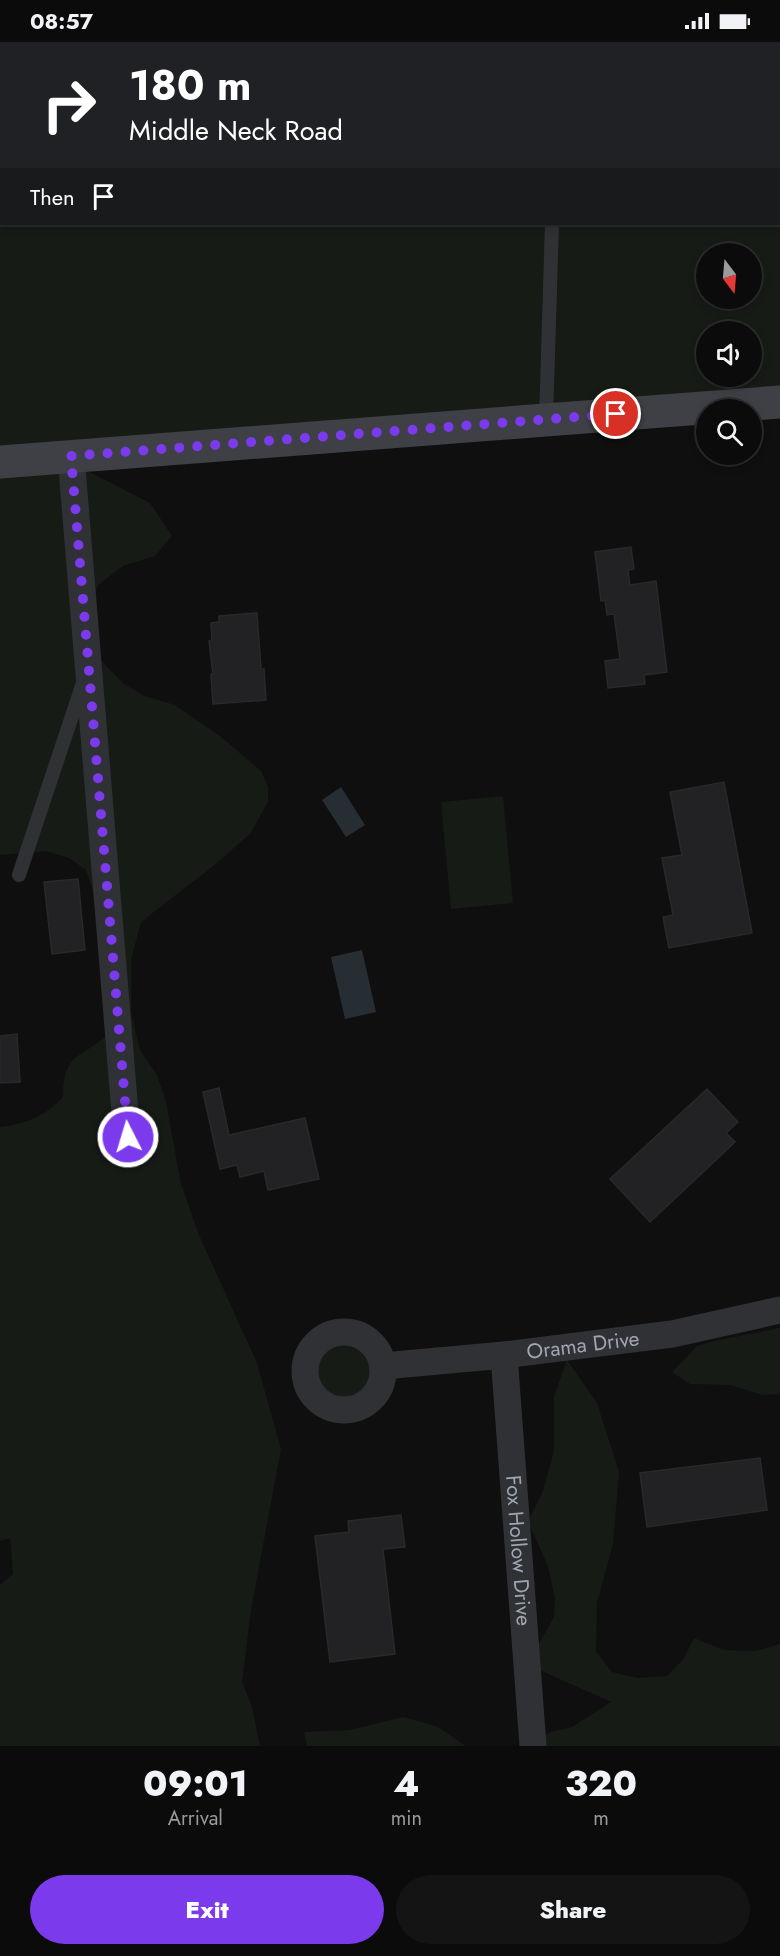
<!DOCTYPE html>
<html lang="en">
<head>
<meta charset="utf-8">
<style>
	:root { --surface:#0b0b0c; --page:#141415; --text:#f1f3f6; --muted:#9a9b9d; --line:#2b2b2d; --accent:#7c3aed }
	body { margin:0; font-family:Jost,sans-serif; background:var(--page); color:var(--text); height:100vh; display:flex; flex-direction:column; font-size:22px; white-space:nowrap }
	* { box-sizing:border-box; margin:0 }
	p { font-size:20px; color:var(--muted) }
	.icon { flex:none; width:33px; height:33px; fill:none; stroke:currentColor; stroke-width:2; stroke-linecap:round; stroke-linejoin:round }
	.map { position:relative; height:1704px; overflow:hidden }
	.drawer { display:flex; flex-direction:column; background:var(--surface); flex:1 }
	.drawer>* { flex:none }
	.top-card { position:absolute; left:0px; top:0px; width:780px; height:183px; box-shadow:0 3px 9px #0003,0 0 0 2px var(--line); background:#202124; color:#fff; overflow:hidden }
	.needle { width:39px; rotate:164deg }
	.buttons { position:absolute; left:696px; top:201px; display:grid; gap:12px }
	.buttons a { display:grid; place-items:center; width:66px; height:66px; border-radius:50%; background:var(--surface); box-shadow:0 3px 9px #0003,0 0 0 2px var(--line); font-size:30px }
	.pin { position:absolute; display:grid; place-items:center; width:51px; height:51px; color:#fff; margin:-26px; border:3px solid #fff; border-radius:50%; box-shadow:0 2px 6px #0007 }
	.me { position:absolute; width:66px; margin:-33px; rotate:355deg; stroke-linejoin:round; filter:drop-shadow(0 0 4px #0008) }
	.turn { display:flex; align-items:center; gap:21px; height:126px; padding:0 30px; font-size:27px }
	.turn .icon { width:78px; height:78px; stroke-width:2.5 }
	.turn b { display:block; font-size:42px; line-height:51px }
	.then { display:flex; align-items:center; height:57px; padding:0 30px; background:#0003; gap:12px; font-size:22px }
	.eta { display:flex; justify-content:space-evenly; align-items:center; height:102px; text-align:center }
	.eta b { font-size:36px; font-weight:800; line-height:42px }
	.cta { display:flex; gap:12px; margin-top:auto; padding:12px 30px }
	.cta a { flex:1; height:69px; border-radius:36px; background:var(--accent); color:#fff; font-size:24px; font-weight:800; line-height:69px; text-align:center }
	.cta a+a { background:var(--page); color:var(--text) }
	.status { display:flex; justify-content:space-between; align-items:center; height:42px; padding:0 30px; background:var(--surface); direction:ltr }
	.status svg { height:16px; fill:currentColor }
	.map>svg:first-child { display:block }
	.green { fill:#161b16; fill-rule:evenodd }
	.water { fill:#262e34 }
	.building { fill:#222224; stroke:#29292c; stroke-width:1.5 }
	.lines { fill:none; stroke-linecap:round; stroke-linejoin:round }
	.service { stroke:#303135; stroke-width:14 }
	.minor { stroke:#303135; stroke-width:27 }
	.secondary { stroke:#3e4045; stroke-width:33 }
	.route { stroke:#7c3aed; stroke-width:10; stroke-dasharray:0 18 }
	.labels { text-anchor:middle; stroke-width:6; stroke-linejoin:round; paint-order:stroke }
	.street-label { font-size:21px; fill:#a0a6b1; stroke:#0a0a0b }
</style>
</head>
<body>
<div class="status"><b>08:57</b><svg viewBox="0 0 49 12"><path d="M0 12V9h3v3zM5 12V6h3v6zM10 12V3h3v9zM15 12V0h3v12zM26 1h20v11H26zM47 4h2v5h-2z"/></svg></div>
<div class="map">
<svg width="780" height="1704" viewBox="0 0 780 1704">
	<rect width="100%" height="100%" fill="#0f0f10"/>
	<path class="green" d="M0,0H780V360L0,420ZM2,2H778V182H2ZM706,212H752V256H706ZM706,290H752V334H706Z
		M72,421L150,461L172,494L155,514L123,524L98,543L91,560L86,595L104,622L124,642L145,654L175,663L221,695L261,729L268,745V760L250,792L212,825L141,880L131,918V971L140,1008L157,1033L166,1060L181,1142L199,1193L257,1321L281,1407L251,1568L242,1640L252,1665L260,1704H0V1543L13,1532L10,1496L0,1499V1085C25,1082 46,1074 63,1055C64,1009 80,1018 108,992L101,881L93,849L86,828L69,816L46,809L0,813V429Z
		M503,754L513,861L451,867L441,760Z
		M780,1286V1352L763,1353L730,1343L690,1342L672,1330L697,1304L719,1298Z
		M318 1330a27 27 0 1 1 54 0a27 27 0 1 1-54 0Z
		M567,1318L597,1361L619,1430L613,1502L597,1561L596,1610L612,1630L638,1636L667,1634L683,1618L694,1596L724,1608L756,1609L780,1602V1704H521L551,1690L572,1685L611,1660L535,1626L538,1603L554,1575L555,1557L548,1524L528,1480L543,1449L554,1409V1354Z
		M403,1675L436,1684L466,1704H307L304,1690L350,1688Z"/>
	<path class="water" d="M341,745L365,783L346,795L322,758Z
		M362,908L376,970L345,977L331,915Z"/>
	<path class="building" d="M631,505L634,527L628,528L630,543L656,539L667,630L644,633L645,642L608,646L605,619L620,617L614,572L607,573L605,558L601,559L595,510Z
		M257,571L261,627H264L266,658L213,662L211,632H213L209,599L212,598L211,581L219,580V574Z
		M724,740L752,891L669,906L663,875L673,873L662,816L682,813L670,750Z
		M78,837L85,908L52,912L44,840Z
		M17,992L20,1040L0,1041V994Z
		M219,1046L229,1093L305,1076L319,1137L268,1148L264,1129L240,1135L237,1123L220,1127L203,1050Z
		M707,1047L738,1080L726,1091L735,1100L650,1180L610,1137Z
		M760,1416L767,1468L647,1485L640,1431Z
		M401,1473L405,1505L383,1507L395,1612L330,1620L315,1494L349,1490L348,1479Z"/>
	<g class="lines">
		<path class="service" d="M557,2V0
			M546,377L552,182
			M19,833L83,641"/>
		<g class="minor">
			<path d="M71,414L127,1095"/>
			<circle cx="344" cy="1329" r="39"/>
			<path id="s1" d="M504,1313L533,1704"/>
			<path id="s2" d="M383,1324L504,1313L672,1292L780,1268"/>
		</g>
		<path class="secondary" d="M0,420L780,360"/>
	</g>
	<g class="lines">
		<path class="route" d="M128,1095L71,414L616,372"/>
	</g>
	<g class="labels">
		<g class="street-label">
			<text dy="7" stroke="none"><textPath href="#s2" startOffset="201">Orama Drive</textPath></text>
			<text dy="7" stroke="none"><textPath href="#s1" startOffset="196">Fox Hollow Drive</textPath></text>
		</g>
	</g>
</svg>
<div class="buttons">
<a><svg class="needle" viewBox="-14 -14 28 28"><path d="M0-13l5 13h-10z" fill="#e53935"/><path d="M0 13l5-13h-10z" fill="#9a9b9d"/></svg></a>
<a><svg class="icon" aria-label="sound" viewBox="0 0 24 24"><path d="M4 9h4l5-4v14l-5-4H4zM17 9q2 3 0 6"/></svg></a>
<a><svg class="icon" aria-label="search" viewBox="0 0 24 24"><circle cx="10" cy="10" r="6"/><path d="M15 15l6 6"/></svg></a>
</div>
<div class="pin" style="left:616px;top:372px;background:#d93025"><svg class="icon" aria-label="arrive" viewBox="0 0 24 24"><path d="M6 21V4h12l-3 4 3 4H6"/></svg></div>
<svg class="me" style="left:128px;top:1095px" viewBox="-20 -20 40 40"><circle r="17" fill="#7c3aed" stroke="#fff" stroke-width="3"/><path d="M0-11L8 9 0 5-8 9z" fill="#fff"/></svg>
<div class="top-card">
<div class="turn"><svg class="icon" aria-label="right" viewBox="0 0 24 24"><path d="M7 20v-9h11M14 6l5 5-5 5"/></svg><div><b>180 m</b>Middle Neck Road</div></div>
<div class="then">Then<svg class="icon" aria-label="arrive" viewBox="0 0 24 24"><path d="M6 21V4h12l-3 4 3 4H6"/></svg></div>
</div>
</div>
<section class="drawer">
<div class="eta">
<div><b>09:01</b><p>Arrival</p></div>
<div><b>4</b><p>min</p></div>
<div><b>320</b><p>m</p></div>
</div>
<div class="cta"><a>Exit</a><a>Share</a></div>
</section>
</body>
</html>
